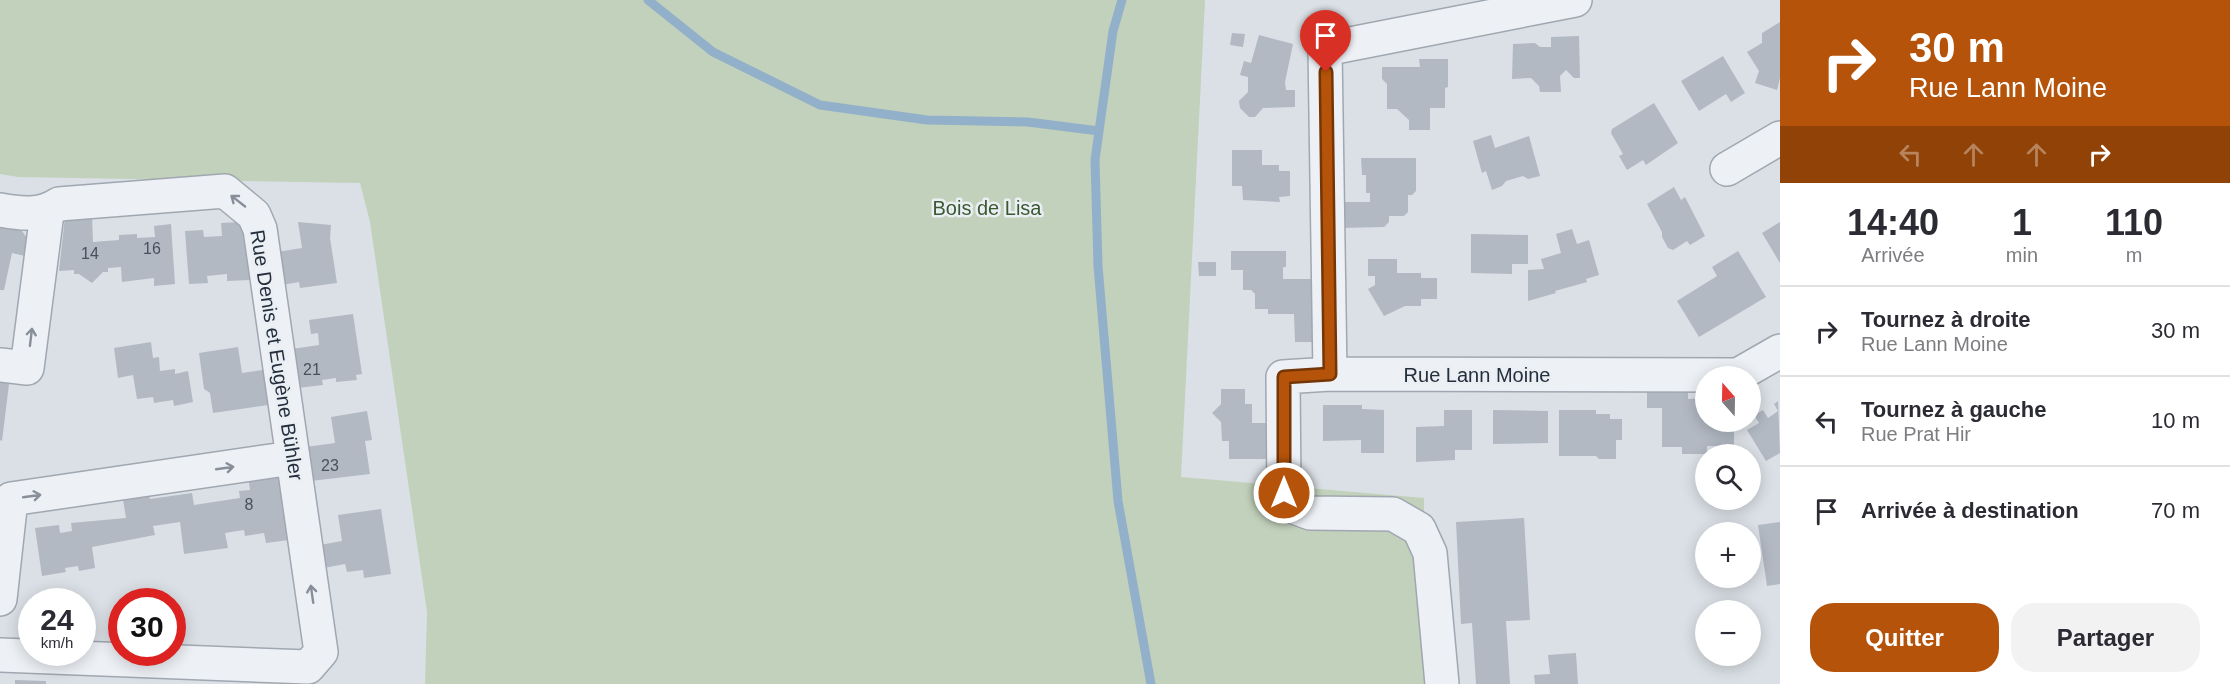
<!DOCTYPE html>
<html lang="fr">
<head>
<meta charset="utf-8">
<style>
	:root { --surface:#fff; --page:#f2f2f3; --text:#2b2b33; --muted:#7c7c81; --line:#e1e1e2; --accent:#b45309 }
	body { margin:0; font-family:Helvetica,sans-serif; background:var(--page); color:var(--text); height:100vh; display:flex; flex-direction:column; font-size:22px; white-space:nowrap }
	* { box-sizing:border-box; margin:0 }
	p { font-size:20px; color:var(--muted) }
	.icon { flex:none; width:33px; height:33px; fill:none; stroke:currentColor; stroke-width:2; stroke-linecap:round; stroke-linejoin:round }
	.map { position:relative; flex:1; overflow:hidden }
	.drawer { display:flex; flex-direction:column; background:var(--surface); width:450px }
	.drawer>* { flex:none }
	.hud { background:#b45309; color:#fff; overflow:hidden }
	.needle { width:39px; rotate:340deg }
	.buttons { position:absolute; left:1695px; top:366px; display:grid; gap:12px }
	.buttons a { display:grid; place-items:center; width:66px; height:66px; border-radius:50%; background:var(--surface); box-shadow:0 3px 15px #0003; font-size:30px }
	.speed { position:absolute; left:18px; top:588px; display:flex; gap:12px; font-size:30px; font-weight:700; text-align:center }
	.speed>* { display:grid; place-content:center; width:78px; height:78px; border-radius:50%; background:var(--surface); box-shadow:0 3px 15px #0003; line-height:1 }
	.speed small { font-size:15px; font-weight:400 }
	.speed .limit { border:9px solid #d22; background:#fff; color:#111 }
	.pin { position:absolute; display:grid; place-items:center; width:51px; height:51px; color:#fff; margin:-62px -26px; border-radius:50% 50% 50% 0; rotate:-45deg; box-shadow:0 0 6px #0007 }
	.pin .icon { rotate:45deg }
	.me { position:absolute; width:66px; margin:-33px; rotate:0deg; stroke-linejoin:round; filter:drop-shadow(0 0 4px #0008) }
	.turn { display:flex; align-items:center; gap:21px; height:126px; padding:0 30px; font-size:27px }
	.turn .icon { width:78px; height:78px; stroke-width:2.5 }
	.turn b { display:block; font-size:42px; line-height:51px }
	.lanes { display:flex; align-items:center; height:57px; padding:0 30px; background:#0003; justify-content:center; gap:30px; direction:ltr }
	.lanes .off { opacity:.35 }
	.eta { display:flex; justify-content:space-evenly; align-items:center; height:102px; text-align:center }
	.eta b { font-size:36px; font-weight:600; line-height:42px }
	.action { display:flex; gap:12px; margin-top:auto; padding:12px 30px }
	.action a { flex:1; height:69px; border-radius:24px; background:var(--accent); color:#fff; font-size:24px; font-weight:600; line-height:69px; text-align:center }
	.action a+a { background:var(--page); color:var(--text) }
	ul { padding:0; list-style:none }
	li { display:flex; align-items:center; gap:18px; height:90px; padding:0 30px; border-top:2px solid var(--line) }
	li div { flex:1 }
	li b { display:block; font-size:22px }
	li em { font-style:normal }
	main { display:flex; flex:1; min-height:0 }
	.map>svg:first-child { display:block }
	.green { fill:#c2d1bb }
	.lines { fill:none; stroke-linecap:round; stroke-linejoin:round }
	.stream { stroke:#92b0c9; stroke-width:9 }
	.building { fill:#b2b9c3 }
	.minor-casing { stroke:#a0a7b0; stroke-width:36 }
	.minor { stroke:#edf0f5; stroke-width:33 }
	.oneway { stroke:#888f99 }
	.route-casing { stroke:#753606; stroke-width:15 }
	.route { stroke:#b45309; stroke-width:10 }
	.labels { text-anchor:middle; stroke-width:5; stroke-linejoin:round; paint-order:stroke }
	.number-label { font-size:16px; fill:#48515e }
	.park-label { font-size:20px; fill:#3a5930; stroke:#eaeff4 }
	.street-label { font-size:20px; fill:#242e3d; stroke:#eaeff4 }
</style>
</head>
<body>
<main>
<div class="map">
<svg width="1780" height="684" viewBox="0 0 1780 684">
	<rect width="100%" height="100%" fill="#dbe0e6"/>
	<path class="green" d="M0,0H1205L1181,477L1424,498V684H425L427,612L370,222L360,183L18,177L0,174Z"/>
	<g class="lines">
		<path class="stream" d="M648,0L713,52L820,105L927,120L1028,122L1099,131
			M1122,0L1113,31L1095,160L1098,266L1118,501L1151,684"/>
	</g>
	<path class="building" d="M1780,22V78L1777,90L1755,83L1759,71L1747,52L1762,43V33Z
		M1232,33L1245,34L1243,47L1230,45Z
		M1259,35L1293,44L1285,82L1286,90H1295V107L1263,108L1255,117H1249L1240,108L1239,101L1248,92V77L1240,75L1244,61L1251,63Z
		M1579,36L1580,78H1574L1566,70L1560,76L1561,92H1540L1539,86L1531,78L1512,79L1513,44L1535,43L1540,47H1551V37Z
		M1723,56L1745,93L1731,102L1726,94L1699,111L1681,81Z
		M1419,59H1448V87L1445,88V108H1430V130H1409V120L1397,109H1387V84L1382,79V67H1420Z
		M1654,103L1678,143L1646,165L1643,160L1627,170L1619,156L1623,154L1611,133L1612,129Z
		M1491,135L1495,148L1529,136L1540,176L1528,179L1523,176L1506,181L1502,186L1492,190L1486,171L1482,173L1473,141Z
		M1232,150H1262V165H1279V171H1290V196L1279,197L1280,202L1243,200L1242,186H1232Z
		M1361,158H1416V191L1412,195H1408V212L1404,216H1389V222L1384,227L1340,228V202H1370V193H1366V175H1362Z
		M1674,187L1681,200L1685,197L1705,236L1690,245L1687,241L1673,250L1668,248L1662,237V232L1647,204Z
		M92,215L93,242L119,240V235L137,234V238L155,237L154,226L171,224L175,284L154,286V278L122,282L121,267L108,268V272H103L92,283L79,274H74V270L59,271L65,217Z
		M241,222L250,280L227,281V274L207,276L208,283L189,284L185,231L203,230L204,237L222,236L221,223Z
		M298,222L331,225L330,238L337,283L300,288L299,282L282,285L277,252L302,248Z
		M1780,222V263L1762,233Z
		M0,224L20,228L27,238L25,256L12,253L4,290H0Z
		M1572,229L1577,244L1589,240L1599,275L1586,279L1587,282L1555,291L1556,293L1528,301V270L1544,269L1541,259L1561,253L1556,234Z
		M1471,234L1528,235V264H1512V274L1471,273Z
		M1231,251H1286V267H1283V279H1316V342H1295L1294,314H1268V309H1255V294L1251,290H1243V270H1231Z
		M1738,251L1766,297L1699,337L1677,301L1717,276L1712,267Z
		M1368,259H1397V273H1421V278H1437V299H1421V306H1405L1384,316L1368,289L1375,285V276H1368Z
		M1198,262H1216V276H1199Z
		M353,314L362,374L356,375L357,380L336,382V378L322,380L323,385L297,388L292,349L319,345L318,333L311,334L309,320Z
		M151,342L153,358L159,357L160,371L175,369V374L188,371L193,402L174,406L173,400L154,403L153,397L137,399L133,375L118,378L114,348Z
		M238,347L242,373L270,369L275,404L213,413L210,393L204,389L199,353Z
		M0,374L10,376L2,441L0,440Z
		M1647,388H1688V399L1706,398V422H1734V446H1707V454H1682V447H1662V408H1647Z
		M1221,389H1245V404H1252V423H1270V459H1229V441H1222L1221,422L1212,413L1221,404Z
		M1778,401L1780,453L1766,461L1747,430L1759,423L1754,415L1763,410L1768,418L1778,411L1774,404Z
		M1323,405H1362V409L1384,410V453H1361V440L1323,441Z
		M1444,410H1472V450H1455V460L1416,462V427L1444,426Z
		M1493,410L1548,411V443L1493,444Z
		M1559,410H1596V414H1610V419H1622V440H1616V459H1599L1596,456H1559Z
		M367,411L372,440L365,441L370,474L311,481L306,447L335,443L331,417Z
		M278,471L289,540L266,543L264,533L245,536L244,530L225,533L228,548L184,554L180,522L153,526L155,535L92,547L95,568L79,571L78,566L65,568L66,572L42,576L35,528L59,525L60,533L72,531L71,523L126,518L122,493L148,490L150,499L192,493L194,505L240,498L239,491L250,490L248,475Z
		M381,509L391,574L364,578L363,570L347,572L345,564L324,568L320,545L342,541L338,515Z
		M1524,518L1530,620L1506,621L1510,684H1476L1472,623L1461,624L1456,522Z
		M1780,522V584L1767,586L1758,525Z
		M1576,653L1578,684H1535L1534,675L1550,674L1548,655Z
		M15,680L46,681V684H15Z"/>
	<g class="lines">
		<g class="minor-casing">
			<path id="minor" d="M1727,169L1780,138
				M0,210C21,214 41,216 59,204L225,191L254,215L260,229L321,652L308,667L0,655
				M0,365L27,368L47,213
				M1330,374L1325,49L1575,0
				M0,599L11,499L292,458
				M1442,684L1430,553L1419,529L1393,514L1310,513L1294,507L1284,493L1283,377L1330,374L1738,375L1780,351"/>
		</g>
		<use href="#minor" class="minor"/>
	</g>
	<defs><path id="oneway-shaft" d="M-6 0H5M1.5-3L5.5 0L1.5 3" fill="none" stroke-width="1.6" stroke-linecap="round" stroke-linejoin="round" transform="scale(1.5)"/></defs>
	<g class="oneway">
		<use href="#oneway-shaft" transform="translate(238 201) rotate(-142)"/>
		<use href="#oneway-shaft" transform="translate(31 337) rotate(-83)"/>
		<use href="#oneway-shaft" transform="translate(225 468) rotate(-8)"/>
		<use href="#oneway-shaft" transform="translate(32 496) rotate(-8)"/>
		<use href="#oneway-shaft" transform="translate(312 594) rotate(-98)"/>
	</g>
	<g class="lines">
		<g class="route-casing">
			<path id="route" d="M1284,493V377L1330,374L1326,72"/>
		</g>
		<use href="#route" class="route"/>
	</g>
	<g class="labels">
		<g class="number-label">
			<text x="152" y="254">16</text>
			<text x="90" y="259">14</text>
			<text x="312" y="375">21</text>
			<text x="330" y="471">23</text>
			<text x="249" y="510">8</text>
		</g>
		<g class="park-label">
			<text x="987" y="215">Bois de Lisa</text>
		</g>
		<g class="street-label">
			<text transform="translate(277 355) rotate(81)" y="7">Rue Denis et Eugène Bühler</text>
			<text x="1477" y="382">Rue Lann Moine</text>
		</g>
	</g>
</svg>
<div class="buttons">
<a><svg class="needle" viewBox="-14 -14 28 28"><path d="M0-13l5 13h-10z" fill="#e53935"/><path d="M0 13l5-13h-10z" fill="#7c7c81"/></svg></a>
<a><svg class="icon" aria-label="search" viewBox="0 0 24 24"><circle cx="10" cy="10" r="6"/><path d="M15 15l6 6"/></svg></a>
<a>+</a>
<a>−</a>
</div>
<div class="speed"><div>24<small>km/h</small></div><div class="limit">30</div></div>
<div class="pin" style="left:1326px;top:72px;background:#d93025"><svg class="icon" aria-label="arrive" viewBox="0 0 24 24"><path d="M6 21V4h12l-3 4 3 4H6"/></svg></div>
<svg class="me" style="left:1284px;top:493px" viewBox="-20 -20 40 40"><circle r="17" fill="#b45309" stroke="#fff" stroke-width="3"/><path d="M0-11L8 9 0 5-8 9z" fill="#fff"/></svg>
</div>
<section class="drawer">
<div class="hud">
<div class="turn"><svg class="icon" aria-label="right" viewBox="0 0 24 24"><path d="M7 20v-9h11M14 6l5 5-5 5"/></svg><div><b>30 m</b>Rue Lann Moine</div></div>
<div class="lanes"><svg class="icon off" aria-label="left" viewBox="0 0 24 24"><path d="M17 20v-9H6M10 6l-5 5 5 5"/></svg><svg class="icon off" aria-label="ahead" viewBox="0 0 24 24"><path d="M12 20V5M6 11l6-6 6 6"/></svg><svg class="icon off" aria-label="ahead" viewBox="0 0 24 24"><path d="M12 20V5M6 11l6-6 6 6"/></svg><svg class="icon" aria-label="right" viewBox="0 0 24 24"><path d="M7 20v-9h11M14 6l5 5-5 5"/></svg></div>
</div>
<div class="eta">
<div><b>14:40</b><p>Arrivée</p></div>
<div><b>1</b><p>min</p></div>
<div><b>110</b><p>m</p></div>
</div>
<ul>
<li><svg class="icon" aria-label="right" viewBox="0 0 24 24"><path d="M7 20v-9h11M14 6l5 5-5 5"/></svg><div><b>Tournez à droite</b><p>Rue Lann Moine</p></div><em>30 m</em></li>
<li><svg class="icon" aria-label="left" viewBox="0 0 24 24"><path d="M17 20v-9H6M10 6l-5 5 5 5"/></svg><div><b>Tournez à gauche</b><p>Rue Prat Hir</p></div><em>10 m</em></li>
<li><svg class="icon" aria-label="arrive" viewBox="0 0 24 24"><path d="M6 21V4h12l-3 4 3 4H6"/></svg><div><b>Arrivée à destination</b></div><em>70 m</em></li>
</ul>
<div class="action"><a>Quitter</a><a>Partager</a></div>
</section>
</main>
</body>
</html>
